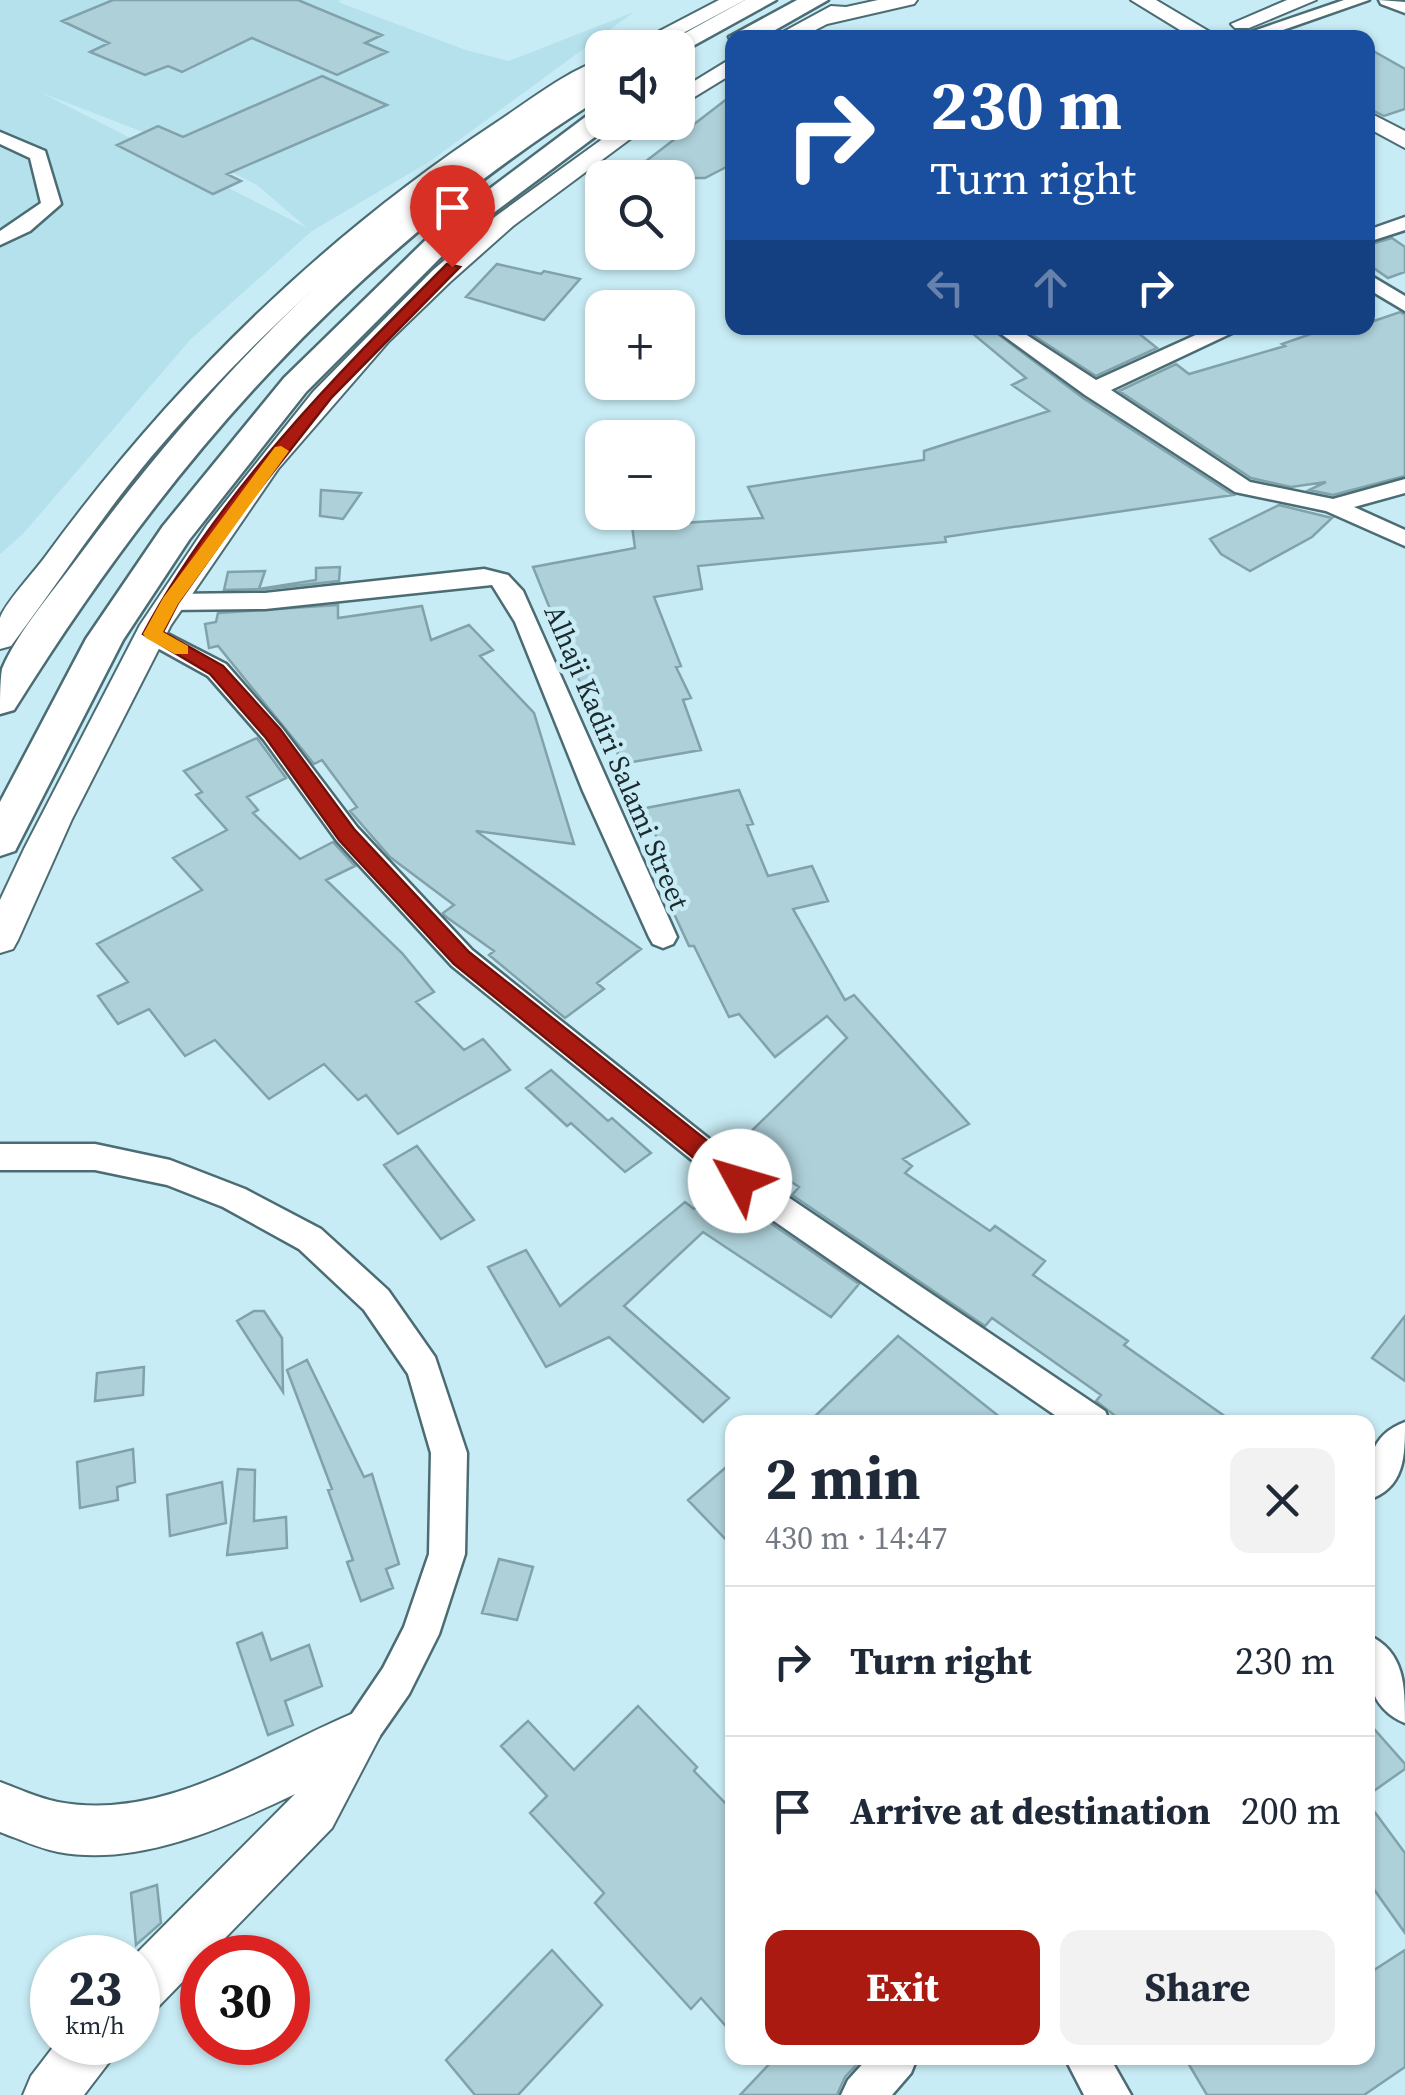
<!DOCTYPE html>
<html lang="en">
<head>
<meta charset="utf-8">
<style>
	:root { --surface:#fff; --page:#f2f2f3; --text:#1f2937; --muted:#747a83; --line:#e0e1e3; --accent:#ab1a10 }
	body { margin:0; font-family:"Source Serif 4",serif; background:var(--page); color:var(--text); height:100vh; display:flex; flex-direction:column; font-size:38px; white-space:nowrap }
	* { box-sizing:border-box; margin:0 }
	p { font-size:32px; color:var(--muted) }
	.icon { flex:none; width:55px; height:55px; fill:none; stroke:currentColor; stroke-width:2; stroke-linecap:round; stroke-linejoin:round }
	.map { position:relative; flex:1; overflow:hidden }
	.drawer { position:absolute; left:725px; top:1415px; width:650px; height:650px; display:flex; flex-direction:column; background:var(--surface); border-radius:20px; box-shadow:0 2px 8px #0004 }
	.drawer>* { flex:none }
	.guide { position:absolute; left:725px; top:30px; width:650px; height:305px; border-radius:20px; box-shadow:0 2px 8px #0004; background:#1a4fa0; color:#fff; overflow:hidden }
	.buttons { position:absolute; left:585px; top:30px; display:grid; gap:20px }
	.buttons a { display:grid; place-items:center; width:110px; height:110px; border-radius:20px; background:var(--surface); box-shadow:0 2px 8px #0004; font-size:50px }
	.speed { position:absolute; left:30px; top:1935px; display:flex; gap:20px; font-size:50px; font-weight:700; text-align:center }
	.speed>* { display:grid; place-content:center; width:130px; height:130px; border-radius:50%; background:var(--surface); box-shadow:0 2px 8px #0004; line-height:1 }
	.speed small { font-size:25px; font-weight:400 }
	.speed .limit { border:15px solid #d22; background:#fff; color:#111 }
	.pin { position:absolute; display:grid; place-items:center; width:85px; height:85px; color:#fff; margin:-102px -42px; border-radius:50% 50% 50% 0; rotate:-45deg; box-shadow:0 0 10px #0007 }
	.pin .icon { rotate:45deg }
	.me { position:absolute; width:110px; margin:-55px; rotate:309deg; stroke-linejoin:round; filter:drop-shadow(0 0 8px #0008) }
	.turn { display:flex; align-items:center; gap:35px; height:210px; padding:0 40px; font-size:45px }
	.turn .icon { width:130px; height:130px; stroke-width:2.5 }
	.turn b { display:block; font-size:70px; line-height:85px }
	.lanes { display:flex; align-items:center; height:95px; padding:0 40px; background:#0003; justify-content:center; gap:50px; direction:ltr }
	.lanes .off { opacity:.35 }
	.round { display:grid; place-items:center; flex:none; width:105px; height:105px; border-radius:20px; background:var(--page) }
	.overview { display:flex; align-items:center; justify-content:space-between; height:170px; padding:0 40px }
	h1 { font-size:60px; font-weight:700; line-height:75px }
	.button { display:flex; gap:20px; margin-top:auto; padding:20px 40px }
	.button a { flex:1; height:115px; border-radius:20px; background:var(--accent); color:#fff; font-size:40px; font-weight:700; line-height:115px; text-align:center }
	.button a+a { background:var(--page); color:var(--text) }
	ul { padding:0; list-style:none }
	li { display:flex; align-items:center; gap:30px; height:150px; padding:0 40px; border-top:2px solid var(--line) }
	li div { flex:1 }
	li b { display:block; font-size:38px }
	li em { font-style:normal }
	.map>svg:first-child { display:block }
	.built { fill:#b5e1ed; fill-rule:evenodd }
	.building { fill:#aed0d9; stroke:#81a2ab; stroke-width:2.5 }
	.lines { fill:none; stroke-linecap:round; stroke-linejoin:round }
	.minor-casing { stroke:#4c6c74; stroke-width:5 }
	.major-casing { stroke:#4c6c74; stroke-width:4 }
	.highway-casing { stroke:#4c6c74; stroke-width:5 }
	.minor { fill:#fff; fill-rule:evenodd }
	.major { fill:#fff; fill-rule:evenodd }
	.highway { fill:#fff; fill-rule:evenodd }
	.route { fill:#ab1a10; stroke:#6f110a; stroke-width:2.5 }
	.slow { fill:#f59e0b }
	.labels { text-anchor:middle; stroke-width:9; stroke-linejoin:round; paint-order:stroke }
	.street-label { font-size:28px; fill:#1c2a2d; stroke:#c8ecf5 }
</style>
</head>
<body>
<div class="map">
<svg width="1405" height="2095" viewBox="0 0 1405 2095">
	<rect width="100%" height="100%" fill="#c8ecf5"/>
	<path class="built" d="M0,0H341L338,2L466,50L509,61L634,12L429,162L312,231L191,339L22,535L0,554ZM42,93L184,148L257,185L307,228Z"/>
	<path class="building" d="M113,0H298L382,35L365,43L387,52L337,75L252,38L182,72L168,66L145,75L90,52L109,43L62,21Z
		M1368,48L1405,69V109L1384,116L1368,108Z
		M322,76L387,105L227,174L241,181L213,194L117,145L158,126L183,137Z
		M732,95V164L705,178H624Z
		M1392,238L1405,247V272L1388,278L1368,264V245Z
		M497,264L541,274L544,271L580,279L544,320L466,297Z
		M1400,312L1405,315V476L1333,495L1309,490L1326,482L1291,487L1251,478L1119,391L1176,364L1189,374L1285,346L1282,344L1322,330L1328,334L1349,328H1368V323Z
		M966,328H990L1083,398L1233,495L945,537L946,542L698,566L702,589L654,597L681,666L676,667L691,698L683,700L701,750L621,764L606,717L600,718L585,683H580L533,567L635,548L632,526L763,518L748,487L924,460V451L1049,411L1012,385L1026,378Z
		M1022,328H1132L1157,348L1096,376Z
		M321,490L361,493L343,519L320,516Z
		M1279,505L1332,518L1312,537L1250,571L1221,554L1210,539Z
		M340,567L339,581L265,589L224,590L228,572L265,571L259,589L316,580V568Z
		M338,605V618L422,606L431,640L469,625L493,650L480,656L534,713L574,844L476,831L641,949L597,983L604,989L565,1018L489,955L494,951L445,916L443,913L454,905L390,857L350,811L357,807L322,760L314,764L218,646L209,648L205,624L216,622L218,613Z
		M257,738L286,778L247,797L258,810L253,813L300,859L333,842L355,866L326,880L402,953L434,992L416,1002L464,1050L483,1039L510,1070L398,1134L366,1095L358,1100L324,1064L269,1099L215,1040L185,1056L149,1009L118,1024L98,996L128,982L97,944L202,890L173,858L227,830L196,795L202,792L184,771Z
		M739,790L753,824L747,825L768,876L812,866L828,901L793,909L845,1000L854,995L969,1124L903,1159L912,1166L905,1173L990,1231L995,1226L1045,1261L1033,1275L1128,1341L1124,1345L1233,1422H1123L1096,1401L1101,1395L992,1318L985,1326L792,1195L799,1187L737,1145L847,1038L827,1016L775,1057L739,1014L729,1017L694,946H689L665,894L651,852L661,850L646,808Z
		M551,1070L608,1121L612,1118L651,1153L625,1172L571,1123L567,1126L526,1088Z
		M417,1146L474,1220L441,1239L384,1165Z
		M707,1199L729,1215L738,1206L763,1222L766,1220L859,1284L831,1317L703,1232L624,1306L729,1398L703,1422L609,1337L546,1367L488,1267L526,1250L560,1306L685,1202L694,1209Z
		M254,1311H264L282,1338L283,1392L237,1321Z
		M1405,1316V1381L1372,1358Z
		M898,1336L1006,1422H809Z
		M307,1360L364,1477L372,1474L399,1564L386,1569L393,1588L361,1601L347,1562L353,1560L328,1490L332,1489L287,1370Z
		M144,1367L143,1395L95,1401L97,1373Z
		M133,1449L135,1482L117,1487L118,1500L80,1508L77,1462Z
		M732,1462V1546L688,1500Z
		M238,1469L255,1470L254,1521L286,1517L287,1548L227,1555Z
		M222,1482L226,1523L170,1536L167,1495Z
		M499,1559L533,1567L517,1620L482,1613Z
		M262,1633L271,1660L309,1645L322,1686L285,1701L293,1725L268,1735L237,1643Z
		M638,1706L697,1767L694,1771L732,1810V2033L701,1998L691,2009L595,1903L604,1893L530,1813L547,1796L501,1746L528,1721L574,1770Z
		M1368,1722L1405,1764V1769L1368,1795Z
		M1368,1803L1405,1853V1933L1368,1881Z
		M157,1885L161,1923L136,1945L131,1893Z
		M552,1950L602,2005L518,2095H475L446,2060Z
		M1405,1950V2067L1364,2095H1207L1185,2058H1368V1974Z
		M775,2058H863L845,2077L837,2095H740Z"/>
	<g class="lines">
		<g class="minor-casing">
			<path id="minor" d="M1344,0H1369L1260,38H1233Z
				M1379,0L1405,2V13L1381,4Z
				M0,132L45,151L61,204L30,231L0,245V231L41,203L30,158L0,144Z
				M1405,217V230L1368,242V230Z
				M1368,274L1405,296V311L1368,289Z
				M993,328H1016L1096,380L1211,328H1237L1234,332L1111,390L1250,482L1333,499L1405,479V493L1354,507L1405,530V546L1326,511L1235,492L1085,395Z
				M484,569L508,575L523,591L677,937L673,944L663,948L653,944L649,937L583,791L515,622L492,585L265,609L169,610L157,602L169,594L265,593Z
				M152,626L226,664L282,728L357,827L472,950L751,1172L1105,1411L1110,1422H1065L729,1190L452,966L337,841L264,740L208,676L143,640L140,634L143,628Z
				M0,1144H95L170,1160L245,1189L321,1229L388,1290L435,1357L467,1453L465,1554L439,1634L409,1694L370,1750L356,1755L342,1750L337,1736L383,1668L404,1627L429,1554L431,1453L408,1374L364,1310L299,1249L223,1207L167,1185L95,1170H0Z
				M1405,1422C1405,1456 1405,1488 1368,1500C1368,1466 1367,1436 1405,1422Z
				M1368,1635C1405,1651 1405,1687 1405,1723C1366,1707 1366,1670 1368,1635Z
				M868,2058H917L911,2073L892,2095H841L848,2080Z
				M1065,2058H1110L1131,2095H1084Z"/>
		</g>
		<g class="major-casing">
			<path id="major" d="M719,0H745L655,48H627Z
				M878,0H917L914,4L827,24L800,38H772L831,6L846,7Z
				M1131,0H1156L1220,38H1193Z
				M1287,0H1316L1249,28H1235L1231,24Z
				M732,58V74L678,107V91Z
				M602,60V76C432,177 280,305 151,457C101,517 58,583 11,646L0,649C0,640 0,627 0,618C5,603 34,572 45,557C169,387 321,238 497,122C526,103 569,69 602,60Z
				M1368,112L1405,131V148L1368,128Z
				M626,122H653L513,226L450,282L389,341L278,469L171,625L72,819L18,940L13,949L0,953V900L24,849L140,625L207,525L313,392L432,271L496,216Z
				M356,1712L373,1719L380,1736L332,1828L157,2008L138,2015V1958H132L295,1794C226,1827 138,1867 58,1852C38,1848 19,1839 0,1832V1782C19,1789 38,1798 58,1802C166,1822 262,1751 356,1712Z
				M57,2042H118L110,2061L84,2095H23L31,2076Z"/>
		</g>
		<g class="highway-casing">
			<path id="highway" d="M745,0H776L680,53L678,48H658Z
				M797,0H828L761,38H732V42L729,37Z
				M638,39L651,47L624,48Z
				M602,78V97C349,258 172,457 14,710L0,714C0,700 0,681 2,669C18,631 55,589 79,556C202,389 353,230 530,120C552,106 577,84 602,78Z
				M602,110V122L612,124L460,238L306,392L189,540L123,640L15,851L0,856V802L86,639L163,526L284,378L440,226L592,112Z"/>
		</g>
		<use href="#minor" class="minor"/>
		<use href="#major" class="major"/>
		<use href="#highway" class="highway"/>
	</g>
	<path class="route" d="M447,264L460,267L332,397L251,500L178,603L163,632L223,666L280,729L354,829L469,952L749,1174L752,1181L749,1188H731L454,964L339,840L266,738L210,674L143,634C219,493 335,376 447,264Z"/>
	<path class="slow" d="M281,446L289,451L178,604L163,632L188,646V654H175L146,638L143,634L163,598L275,447Z"/>
	<g class="labels">
		<g class="street-label">
			<text transform="translate(617 757) rotate(67)" y="10">Alhaji Kadiri Salami Street</text>
		</g>
	</g>
</svg>
<div class="buttons">
<a><svg class="icon" aria-label="sound" viewBox="0 0 24 24"><path d="M4 9h4l5-4v14l-5-4H4zM17 9q2 3 0 6"/></svg></a>
<a><svg class="icon" aria-label="search" viewBox="0 0 24 24"><circle cx="10" cy="10" r="6"/><path d="M15 15l6 6"/></svg></a>
<a>+</a>
<a>−</a>
</div>
<div class="speed"><div>23<small>km/h</small></div><div class="limit">30</div></div>
<div class="pin" style="left:452px;top:267px;background:#d93025"><svg class="icon" aria-label="arrive" viewBox="0 0 24 24"><path d="M6 21V4h12l-3 4 3 4H6"/></svg></div>
<svg class="me" style="left:740px;top:1181px" viewBox="-20 -20 40 40"><circle r="19" fill="#fff"/><path d="M0-13L10 11 0 6-10 11z" fill="#ab1a10"/></svg>
<div class="guide">
<div class="turn"><svg class="icon" aria-label="right" viewBox="0 0 24 24"><path d="M7 20v-9h11M14 6l5 5-5 5"/></svg><div><b>230 m</b>Turn right</div></div>
<div class="lanes"><svg class="icon off" aria-label="left" viewBox="0 0 24 24"><path d="M17 20v-9H6M10 6l-5 5 5 5"/></svg><svg class="icon off" aria-label="ahead" viewBox="0 0 24 24"><path d="M12 20V5M6 11l6-6 6 6"/></svg><svg class="icon" aria-label="right" viewBox="0 0 24 24"><path d="M7 20v-9h11M14 6l5 5-5 5"/></svg></div>
</div>
<section class="drawer">
<div class="overview"><div><h1>2 min</h1><p>430 m · 14:47</p></div><a class="round"><svg class="icon" aria-label="close" viewBox="0 0 24 24"><path d="M6 6l12 12M18 6L6 18"/></svg></a></div>
<ul>
<li><svg class="icon" aria-label="right" viewBox="0 0 24 24"><path d="M7 20v-9h11M14 6l5 5-5 5"/></svg><div><b>Turn right</b></div><em>230 m</em></li>
<li><svg class="icon" aria-label="arrive" viewBox="0 0 24 24"><path d="M6 21V4h12l-3 4 3 4H6"/></svg><div><b>Arrive at destination</b></div><em>200 m</em></li>
</ul>
<div class="button"><a>Exit</a><a>Share</a></div>
</section>
</div>
</body>
</html>
